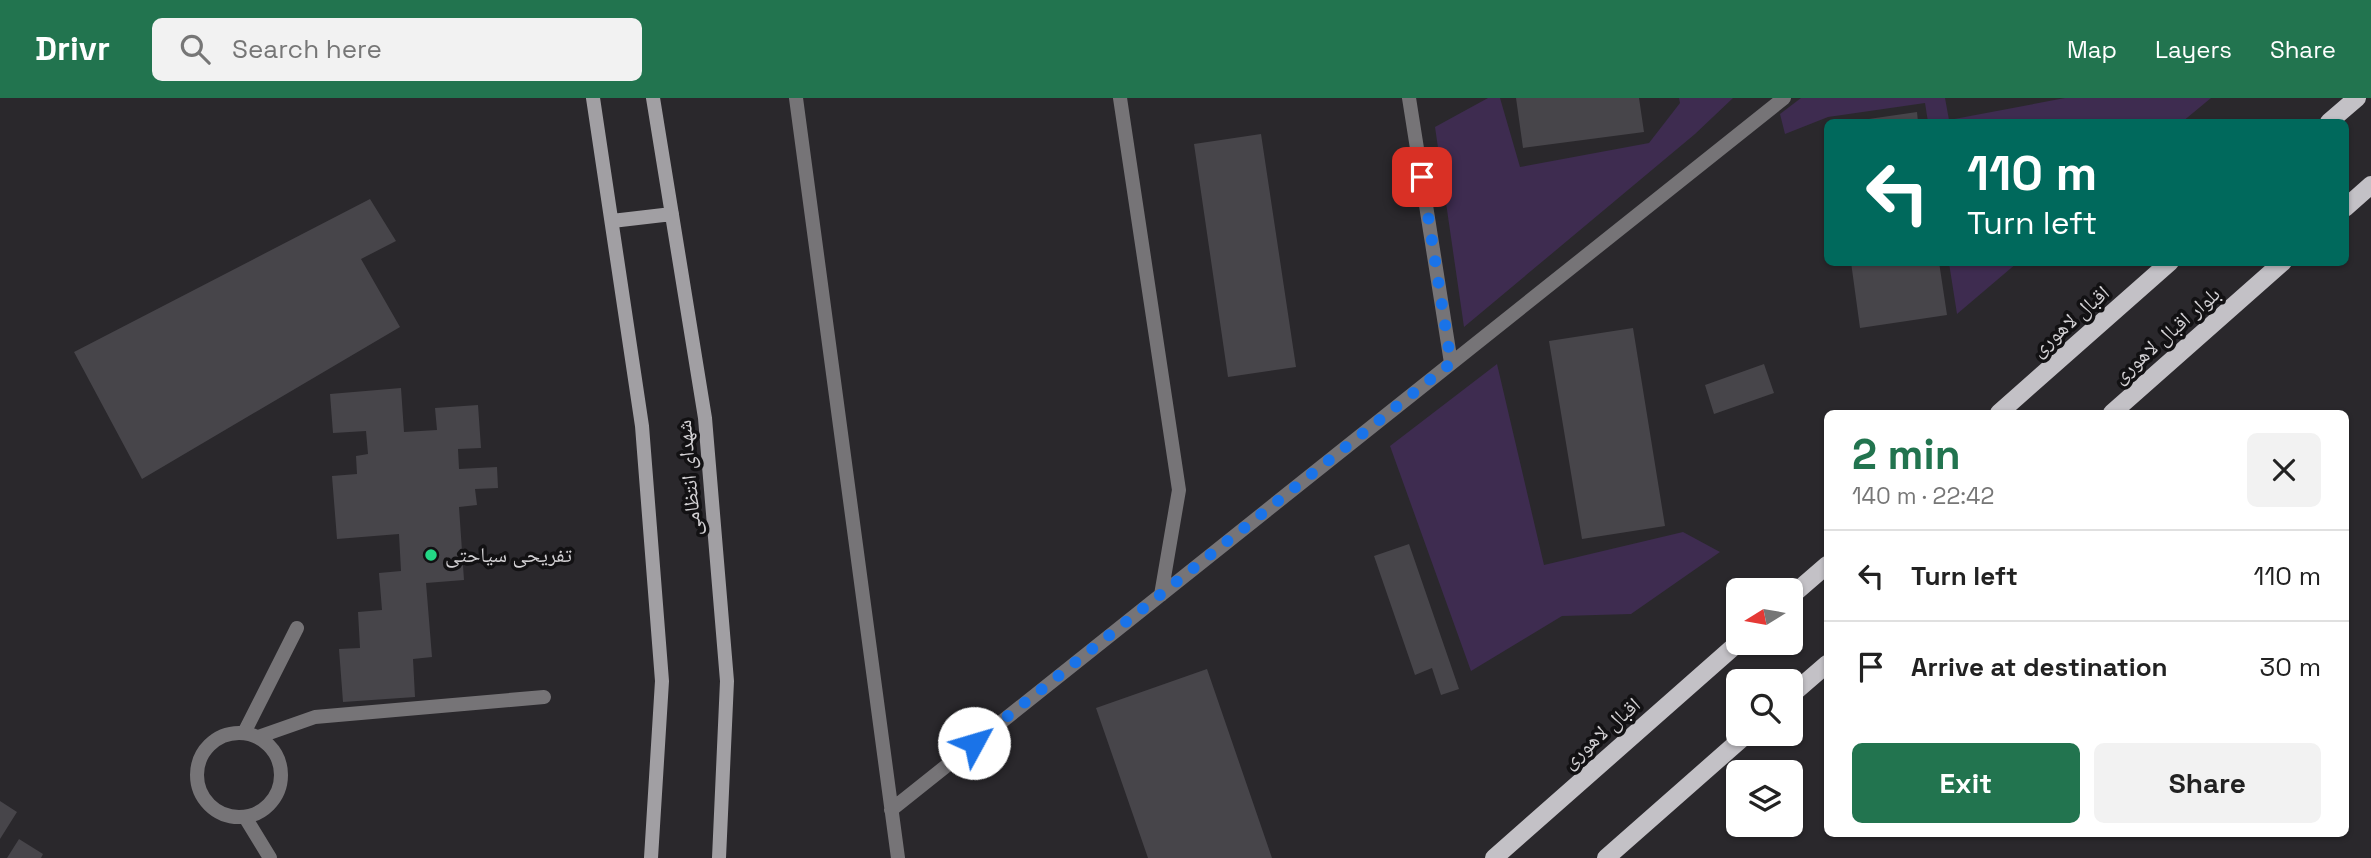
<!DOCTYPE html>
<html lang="en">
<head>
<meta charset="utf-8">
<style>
	:root { --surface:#fff; --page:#f2f2f2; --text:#222; --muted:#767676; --line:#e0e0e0; --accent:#22744f }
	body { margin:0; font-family:"Space Grotesk","Noto Naskh Arabic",sans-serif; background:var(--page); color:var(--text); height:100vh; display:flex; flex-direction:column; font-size:26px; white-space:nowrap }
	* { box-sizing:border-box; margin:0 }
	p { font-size:23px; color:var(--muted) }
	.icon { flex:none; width:38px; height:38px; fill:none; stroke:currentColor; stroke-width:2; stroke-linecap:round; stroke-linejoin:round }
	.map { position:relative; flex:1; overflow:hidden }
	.panel { position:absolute; left:1824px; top:312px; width:525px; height:427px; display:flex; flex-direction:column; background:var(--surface); border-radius:10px; box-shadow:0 2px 5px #0004 }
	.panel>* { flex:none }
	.guide { position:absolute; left:1824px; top:21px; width:525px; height:147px; border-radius:10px; box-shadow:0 2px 5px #0004; background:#00695c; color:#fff; overflow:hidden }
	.needle { width:46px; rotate:259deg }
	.controls { position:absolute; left:1726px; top:480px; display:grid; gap:14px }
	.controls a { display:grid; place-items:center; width:77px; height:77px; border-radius:10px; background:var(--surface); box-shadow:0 2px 5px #0004; font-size:35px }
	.pin { position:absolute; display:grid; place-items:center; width:60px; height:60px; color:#fff; margin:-30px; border-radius:14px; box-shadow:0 4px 10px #0006 }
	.me { position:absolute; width:77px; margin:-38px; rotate:51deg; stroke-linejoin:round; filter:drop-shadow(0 0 5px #0008) }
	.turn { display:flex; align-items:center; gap:24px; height:147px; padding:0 28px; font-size:32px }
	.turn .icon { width:91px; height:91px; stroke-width:2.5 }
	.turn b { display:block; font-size:49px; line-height:60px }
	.round { display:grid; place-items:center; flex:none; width:74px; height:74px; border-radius:10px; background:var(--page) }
	.overview { display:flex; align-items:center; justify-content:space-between; height:119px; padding:0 28px }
	h1 { font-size:42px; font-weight:800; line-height:52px; color:var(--accent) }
	.button { display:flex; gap:14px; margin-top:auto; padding:14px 28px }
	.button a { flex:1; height:80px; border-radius:10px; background:var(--accent); color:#fff; font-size:28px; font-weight:800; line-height:80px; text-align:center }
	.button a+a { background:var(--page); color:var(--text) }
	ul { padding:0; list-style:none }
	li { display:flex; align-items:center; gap:21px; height:91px; padding:0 28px; border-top:2px solid var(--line) }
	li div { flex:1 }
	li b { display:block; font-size:26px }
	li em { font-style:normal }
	header { display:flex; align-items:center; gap:42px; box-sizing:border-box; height:98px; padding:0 35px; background:var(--accent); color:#fff }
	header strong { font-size:33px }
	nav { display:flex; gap:38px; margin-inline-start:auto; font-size:24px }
	.search { width:490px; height:63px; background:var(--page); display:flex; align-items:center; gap:18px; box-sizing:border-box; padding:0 24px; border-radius:10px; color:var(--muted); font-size:26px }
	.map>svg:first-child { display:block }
	.green { fill:#3e2c50 }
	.building { fill:#47454a }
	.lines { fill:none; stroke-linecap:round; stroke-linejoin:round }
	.lane { stroke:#767477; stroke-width:14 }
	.secondary { stroke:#a19fa3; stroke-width:14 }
	.primary { stroke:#c3c1c6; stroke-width:18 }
	.route { stroke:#1a73e8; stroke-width:12; stroke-dasharray:0 21.6 }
	.poi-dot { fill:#23d886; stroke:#121113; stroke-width:2.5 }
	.labels { text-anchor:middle; stroke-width:7; stroke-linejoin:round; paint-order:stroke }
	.street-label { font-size:21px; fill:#d3d1d4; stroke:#121113 }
	.poi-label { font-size:21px; fill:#d3d1d4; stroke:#121113; text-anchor:start }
</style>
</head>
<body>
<header>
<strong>Drivr</strong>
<div class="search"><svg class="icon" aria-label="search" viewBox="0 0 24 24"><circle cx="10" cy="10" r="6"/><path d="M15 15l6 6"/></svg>Search here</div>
<nav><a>Map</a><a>Layers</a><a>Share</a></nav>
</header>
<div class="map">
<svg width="2371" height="760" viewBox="0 0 2371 760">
	<rect width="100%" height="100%" fill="#2a282c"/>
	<path class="green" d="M1488,0H1500L1520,69L1649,45L1680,5L1679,0H1733L1695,36L1464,229L1435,29Z
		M1801,0H1945L1949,22L2065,0H2211L2182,24H1928L1925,5L1828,19L1785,36L1780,16Z
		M1949,165V164L2017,165L1957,216Z
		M1497,266L1544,467L1683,434L1720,454L1631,516L1562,518L1471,573L1390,348Z"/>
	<path class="building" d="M1516,0H1639L1644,34L1523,50Z
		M1917,14L1918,24H1855V23Z
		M1261,36L1296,269L1228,279L1194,46Z
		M370,101L396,143L361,161L400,229L142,381L74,254Z
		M1851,164H1939L1947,217L1860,230Z
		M1633,230L1665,428L1582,441L1549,243Z
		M1764,266L1774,295L1714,316L1705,287Z
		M401,290L404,334L437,332L435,310L478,307L481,350L458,351L459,371L497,369L498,390L475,391L477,407L459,409L464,482L426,485L432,559L413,561L415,599L343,604L339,551L360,550L358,514L382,512L379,475L401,473L399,436L337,441L332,378L357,376L356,358L368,356L366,333L333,335L330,296Z
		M1409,446L1459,591L1441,597L1432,570L1415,577L1374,458Z
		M1207,571L1272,760H1148L1096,610Z
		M0,703L17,714L0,741Z
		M19,741L43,756L41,760H7Z"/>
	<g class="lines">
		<path class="lane" d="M796,0L898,760
			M1120,0L1179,392L1161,497
			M1409,0L1451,265
			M244,635L297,530
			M197 677a42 42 0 1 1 84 0a42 42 0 1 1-84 0Z
			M258,639L315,619L544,599
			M891,712L1784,0
			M245,719L270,760"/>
		<path class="secondary" d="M593,0L642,328L662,583L651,760
			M653,0L705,320L727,583L719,760
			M612,123L672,116"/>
		<path class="primary" d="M2329,24L2357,0
			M2345,110L2371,87
			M1999,315L2170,164
			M2112,315L2283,164
			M1790,499L1827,467
			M1790,598L1827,566
			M1494,760L1739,544
			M1606,760L1748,635"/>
	</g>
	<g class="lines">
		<path class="route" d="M974,645L1451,265L1422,79"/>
	</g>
	<circle class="poi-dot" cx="431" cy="457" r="7"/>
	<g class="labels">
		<g class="street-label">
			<text transform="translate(2070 223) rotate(-41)" y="7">اقبال لاهوری</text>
			<text transform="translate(2166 237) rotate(-41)" y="7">بلوار اقبال لاهوری</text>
			<text transform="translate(689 380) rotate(-95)" y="7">شهدای انتظامی</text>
			<text transform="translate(1601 635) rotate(-41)" y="7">اقبال لاهوری</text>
		</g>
		<g class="poi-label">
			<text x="445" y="464">تفریحی سیاحتی</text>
		</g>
	</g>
</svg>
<div class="controls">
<a><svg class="needle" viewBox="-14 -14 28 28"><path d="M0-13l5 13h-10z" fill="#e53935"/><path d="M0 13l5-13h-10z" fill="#767676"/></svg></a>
<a><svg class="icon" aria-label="search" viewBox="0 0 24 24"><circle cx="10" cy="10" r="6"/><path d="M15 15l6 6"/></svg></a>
<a><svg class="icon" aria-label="layers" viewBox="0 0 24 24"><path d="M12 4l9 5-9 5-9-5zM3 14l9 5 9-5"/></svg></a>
</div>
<div class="pin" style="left:1422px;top:79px;background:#d93025"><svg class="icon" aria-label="arrive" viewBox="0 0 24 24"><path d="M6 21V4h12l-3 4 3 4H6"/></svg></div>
<svg class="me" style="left:974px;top:645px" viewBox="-20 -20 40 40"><circle r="19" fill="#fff"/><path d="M0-13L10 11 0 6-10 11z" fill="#1a73e8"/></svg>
<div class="guide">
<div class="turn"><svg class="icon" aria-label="left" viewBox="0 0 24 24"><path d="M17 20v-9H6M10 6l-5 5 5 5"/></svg><div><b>110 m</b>Turn left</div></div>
</div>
<section class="panel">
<div class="overview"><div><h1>2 min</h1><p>140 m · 22:42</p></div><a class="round"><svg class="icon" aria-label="close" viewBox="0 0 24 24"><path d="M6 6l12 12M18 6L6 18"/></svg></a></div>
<ul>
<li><svg class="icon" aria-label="left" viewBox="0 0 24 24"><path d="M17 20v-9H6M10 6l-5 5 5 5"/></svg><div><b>Turn left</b></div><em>110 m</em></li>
<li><svg class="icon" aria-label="arrive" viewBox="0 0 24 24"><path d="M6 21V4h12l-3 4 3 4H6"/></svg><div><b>Arrive at destination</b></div><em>30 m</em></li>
</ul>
<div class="button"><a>Exit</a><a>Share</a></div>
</section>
</div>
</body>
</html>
